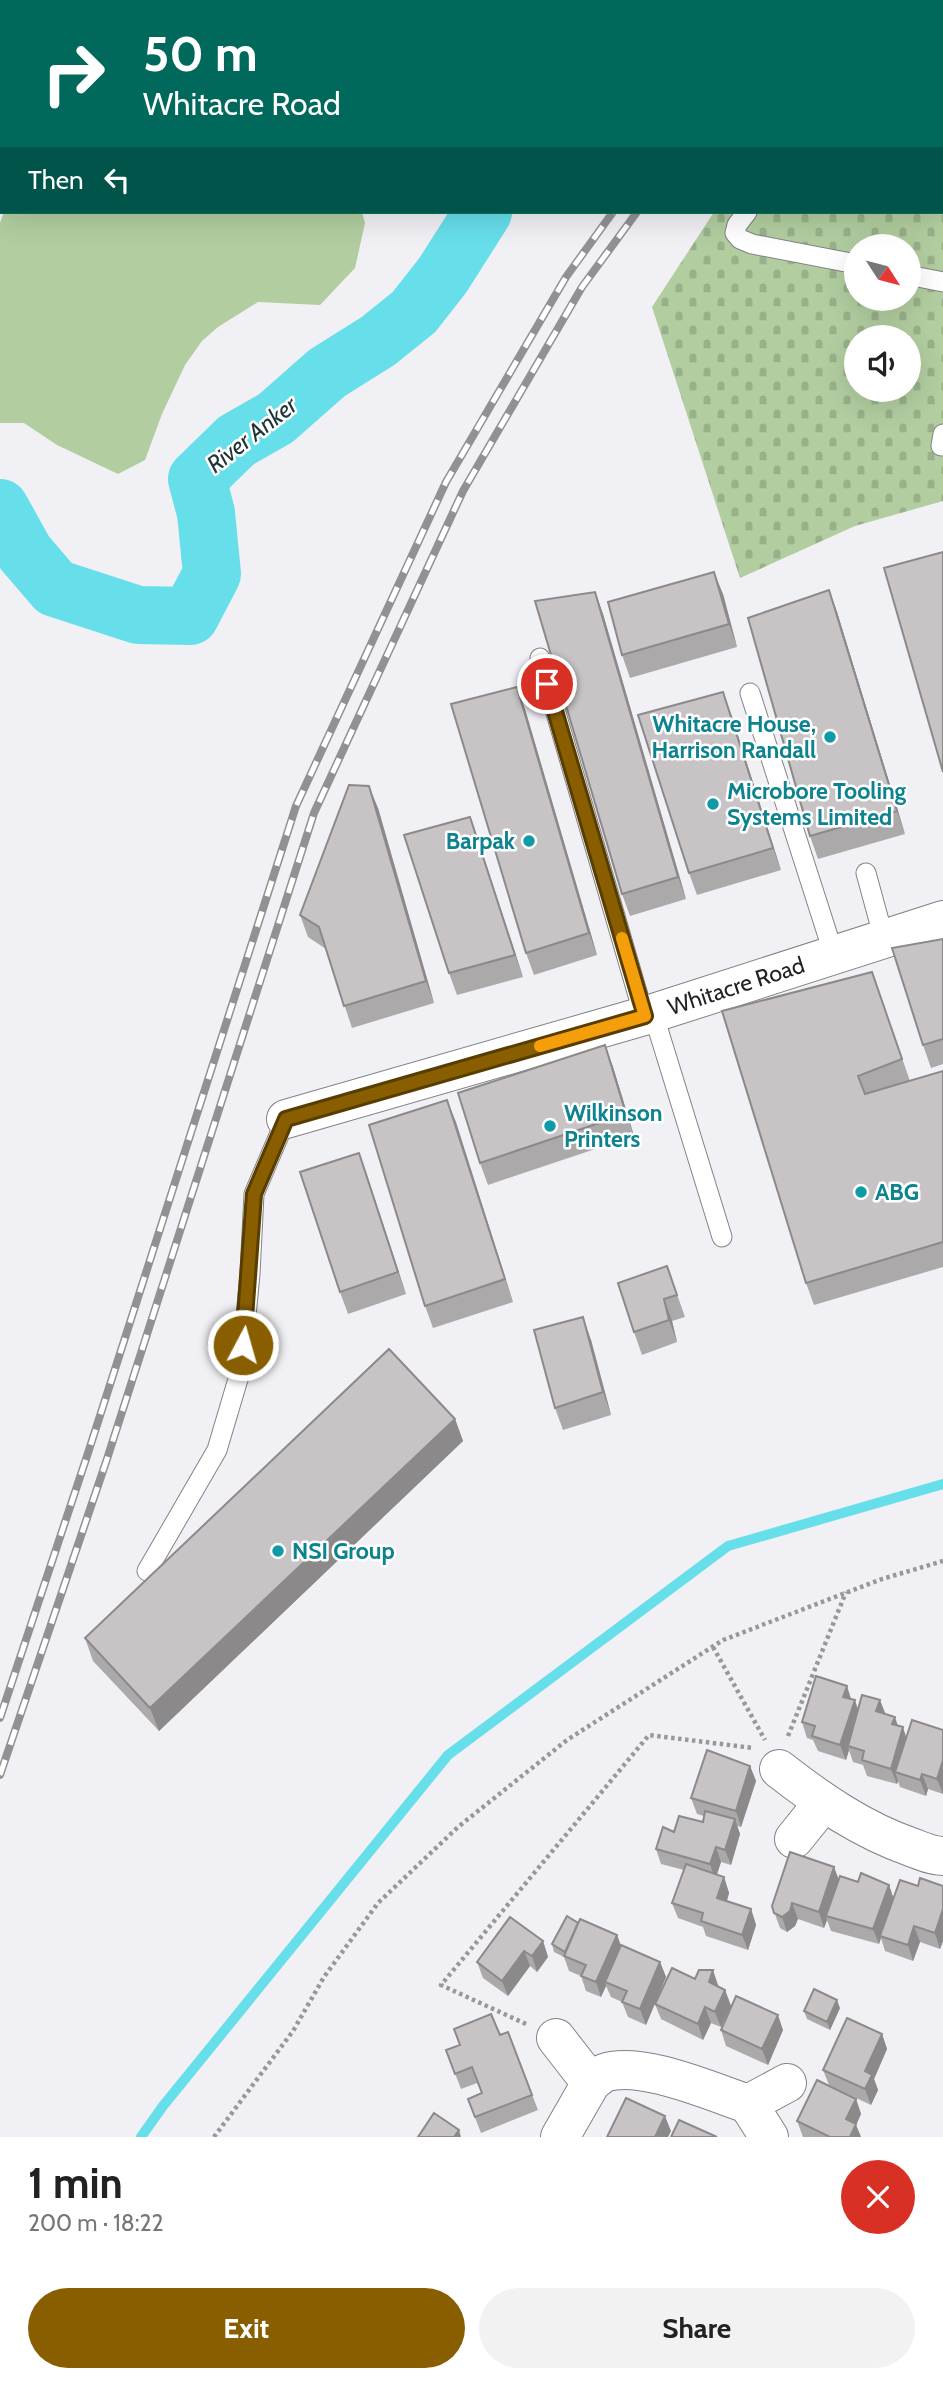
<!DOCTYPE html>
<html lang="en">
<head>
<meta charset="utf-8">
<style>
	:root { --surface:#fff; --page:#f2f2f2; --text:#222; --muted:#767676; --accent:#885e00 }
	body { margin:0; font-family:Cabin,sans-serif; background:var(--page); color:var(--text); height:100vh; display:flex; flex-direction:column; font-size:26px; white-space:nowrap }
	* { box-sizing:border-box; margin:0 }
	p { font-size:23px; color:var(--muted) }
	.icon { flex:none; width:38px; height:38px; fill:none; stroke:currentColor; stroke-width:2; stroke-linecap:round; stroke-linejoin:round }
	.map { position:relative; height:2137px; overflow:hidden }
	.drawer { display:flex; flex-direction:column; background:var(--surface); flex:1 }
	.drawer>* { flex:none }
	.top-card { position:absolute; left:0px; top:0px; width:943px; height:214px; box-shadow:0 7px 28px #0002; background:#00695c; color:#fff; overflow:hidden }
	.needle { width:46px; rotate:126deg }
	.controls { position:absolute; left:844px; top:234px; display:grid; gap:14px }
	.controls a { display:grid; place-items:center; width:77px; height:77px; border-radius:50%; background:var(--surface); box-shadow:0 7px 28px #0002; font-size:35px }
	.pin { position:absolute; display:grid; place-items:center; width:60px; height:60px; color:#fff; margin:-30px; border:4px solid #fff; border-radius:50%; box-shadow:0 2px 7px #0007 }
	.me { position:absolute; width:77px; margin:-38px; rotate:6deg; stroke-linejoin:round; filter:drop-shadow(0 0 5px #0008) }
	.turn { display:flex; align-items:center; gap:24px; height:147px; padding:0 28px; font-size:32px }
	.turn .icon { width:91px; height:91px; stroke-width:2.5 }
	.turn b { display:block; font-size:49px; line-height:60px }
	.then { display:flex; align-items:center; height:66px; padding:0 28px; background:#0003; gap:14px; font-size:26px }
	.round { display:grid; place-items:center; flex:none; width:74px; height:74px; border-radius:37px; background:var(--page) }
	.head { display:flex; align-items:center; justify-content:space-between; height:119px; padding:0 28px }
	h1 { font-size:42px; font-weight:800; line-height:52px }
	.action { display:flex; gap:14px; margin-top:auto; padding:14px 28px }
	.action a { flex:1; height:80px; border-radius:42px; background:var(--accent); color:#fff; font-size:28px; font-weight:800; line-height:80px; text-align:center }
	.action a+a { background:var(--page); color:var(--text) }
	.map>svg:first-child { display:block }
	.green { fill:#b2cea0 }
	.cemetery { fill:url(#cemetery-stones); fill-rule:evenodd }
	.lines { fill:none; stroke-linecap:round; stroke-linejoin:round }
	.stream { stroke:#66dfeb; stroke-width:10 }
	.river { stroke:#66dfeb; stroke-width:58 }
	.lane-casing { stroke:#838285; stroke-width:21 }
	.street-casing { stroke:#838285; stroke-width:40 }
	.path { stroke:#98989a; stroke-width:4.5; stroke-dasharray:3.5 3.5; stroke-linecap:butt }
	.lane { stroke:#fff; stroke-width:19 }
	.street { stroke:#fff; stroke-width:38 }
	.rail-casing { stroke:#919093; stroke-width:8 }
	.rail { stroke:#fff; stroke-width:5; stroke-dasharray:16; stroke-linecap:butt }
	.wall { fill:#aca9aa }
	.shaded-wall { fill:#8c898b }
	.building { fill:#c8c4c6; stroke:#8c898b; stroke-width:2 }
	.route-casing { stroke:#583d00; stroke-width:18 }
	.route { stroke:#885e00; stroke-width:12 }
	.slow { stroke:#f59e0b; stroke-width:12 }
	.culture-dot { fill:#0f9aa8; stroke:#fff; stroke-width:2.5 }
	.labels { text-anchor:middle; stroke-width:5; stroke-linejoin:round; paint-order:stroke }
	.culture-label { font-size:23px; font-weight:bold; fill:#0d838f; stroke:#fff; text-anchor:start }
	.street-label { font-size:23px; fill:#232324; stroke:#fff }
	.water-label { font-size:24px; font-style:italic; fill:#1d3335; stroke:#fff }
</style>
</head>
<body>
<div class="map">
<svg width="943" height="2137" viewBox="0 0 943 2137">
	<defs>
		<pattern id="cemetery-stones" width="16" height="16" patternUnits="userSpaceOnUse" patternTransform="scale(1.75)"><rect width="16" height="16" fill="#b2cea0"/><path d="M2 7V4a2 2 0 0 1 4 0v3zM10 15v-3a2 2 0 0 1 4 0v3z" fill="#99b18a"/></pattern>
	</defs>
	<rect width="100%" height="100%" fill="#f1f0f4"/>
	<path class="green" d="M4,212H362L365,223L355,268L320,305L258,302L218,327L202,341L185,365L162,414L145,460L118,474L57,445L24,423H0V223Z"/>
	<path class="cemetery" d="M869,0H943V501L855,526L740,578L652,307L714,212H942V2H868ZM856,247H908V299H856ZM856,338H908V390H856Z"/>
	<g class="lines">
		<path class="stream" d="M141,2137L163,2106L448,1755L728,1546L943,1484"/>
		<path class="river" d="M401,2L402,0
			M0,508L25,553L55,588L138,615L190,616L212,574L206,513L197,479L236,441L276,418L327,373L378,341L414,312L443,275L483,212"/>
		<g class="lane-casing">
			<path id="lane" d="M904,2L906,0
				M942,78H943
				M747,212L737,225L735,233L740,239L752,244L856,264
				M908,275L943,282
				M941,446L943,434
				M540,658L644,1016
				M750,693L834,955
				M866,873L884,939
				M653,1013L722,1237
				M147,1571L217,1450L241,1369L250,1274L254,1194L286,1119"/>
		</g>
		<g class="street-casing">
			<path id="street" d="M286,1119L644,1016L943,920
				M779,1769C820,1801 862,1830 911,1847C922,1851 932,1856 943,1856
				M794,1839L823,1803
				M556,2038L591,2083L560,2137
				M591,2083C595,2080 600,2075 604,2073C640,2060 712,2092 748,2104
				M769,2137L748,2104L787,2083"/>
		</g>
		<path class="path" d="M713,1647L765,1740
			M788,1736L846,1592
			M526,2024L441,1985L649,1735L753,1748
			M214,2137L293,2031L324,1977L378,1903L458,1827L567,1740L723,1640L882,1579L943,1561"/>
		<use href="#lane" class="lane"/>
		<use href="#street" class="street"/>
		<g class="rail-casing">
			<path id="rail" d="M777,2L778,0
				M802,2L803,0
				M0,1718L88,1453L296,806L446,482L566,277L613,212
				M0,1775L107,1459L314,813L463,491L582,287L637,212"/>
		</g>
		<use href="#rail" class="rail"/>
	</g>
	<path class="wall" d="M829,590L837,612L905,834L818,859L810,836Z
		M595,592L603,614L686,899L630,916L622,894Z
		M723,594L737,647L630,678L622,655Z
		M525,709L597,955L534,975L526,953Z
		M731,714L781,870L697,895L689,873Z
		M378,808L434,1003L352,1028L326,949L308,937L300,915Z
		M478,840L523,977L457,995L449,973Z
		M943,939V1064L931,1068L923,1045Z
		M872,972L910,1081L943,1071V1267L814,1305L806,1283Z
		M605,1045L613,1067L634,1136L488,1185L480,1163Z
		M447,1100L513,1302L433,1328L425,1306Z
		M359,1153L406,1294L348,1314L340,1292Z
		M667,1266L685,1317L672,1321L677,1342L642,1355L634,1332Z
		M591,1340L611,1415L563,1430L555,1408Z
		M455,1419L463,1441L159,1731L93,1661L85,1638Z
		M851,1699L858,1709L885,1714L898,1726L906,1737L943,1730V1794L928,1789L926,1796L900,1787L898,1781L897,1784L867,1776L863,1765L853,1762L849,1750L846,1760L818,1751L813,1740L807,1738L802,1722Z
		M750,1766L756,1781L741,1827L737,1826L740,1834L731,1865L721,1862L717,1875L724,1877L729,1893L727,1901L751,1909L756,1925L748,1950L706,1936L703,1927L678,1918L672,1903L684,1870L661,1864L656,1849L703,1822L704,1816L697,1814L691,1798Z
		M834,1867L838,1879L858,1882L889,1885L893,1897L918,1886H943V1941L940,1949L920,1942L913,1961L885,1951L881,1938L879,1944L831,1931L827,1920L824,1928L798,1919L795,1926L787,1932L780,1928L772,1906Z
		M578,1923L617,1935L621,1945L660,1962L666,1977L646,2025L628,2017L622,2002L611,1997L606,1986L601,1997L586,1991L581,1976L569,1971L564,1957L554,1952L552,1944Z
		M543,1941L548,1957L537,1972L530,1966L508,1996L483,1978L477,1962Z
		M695,1979L718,1985V1987L725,1990L731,2006L721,2027L711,2023L703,2040L661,2019L655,2004Z
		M840,2008L830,2030L807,2019L804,2011Z
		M721,2030H783L768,2065L726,2046Z
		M508,2032L538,2110L481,2133L468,2099L482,2094L477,2083L461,2089L446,2050Z
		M882,2034L887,2049L874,2079L878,2090L871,2105L829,2085L823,2070Z
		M856,2099L861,2114L856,2125L861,2137H803L797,2121Z"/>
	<path class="shaded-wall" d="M714,572L723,594L737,647L729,624Z
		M829,590L837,612L905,834L897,811Z
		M595,592L603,614L686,899L678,877Z
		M517,687L525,709L597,955L589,933Z
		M723,692L731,714L781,870L773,848Z
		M369,786L378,808L434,1003L426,981Z
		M470,817L478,840L523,977L515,955Z
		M605,1045L613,1067L634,1136L626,1114Z
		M447,1100L456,1122L513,1302L505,1279Z
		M359,1153L367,1175L406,1294L398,1272Z
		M664,1299L672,1321L677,1342L669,1320Z
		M583,1317L591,1340L611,1415L603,1392Z
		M455,1419L463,1441L159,1731L150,1708Z
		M847,1686L852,1702L843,1697Z
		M855,1700L860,1716L848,1746L849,1750L846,1760L840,1745Z
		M880,1700L886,1715L876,1711Z
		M895,1717L900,1732L892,1724Z
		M903,1727L908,1743L895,1772L898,1781L897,1784L891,1769Z
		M943,1760V1794L937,1779Z
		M750,1766L756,1781L741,1827L736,1811Z
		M922,1774L928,1789L926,1796L920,1780Z
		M735,1819L740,1834L731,1865L725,1850Z
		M716,1847L721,1862L715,1879L710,1864Z
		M834,1867L840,1883L826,1916L827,1920L824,1928L819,1912Z
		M724,1877L729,1893L723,1914L717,1898Z
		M889,1885L894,1900L880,1936L881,1938L879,1944L873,1929Z
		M792,1903L798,1919L795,1926L787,1932L782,1917Z
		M751,1909L756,1925L748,1950L742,1935Z
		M943,1909V1941L940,1949L935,1933Z
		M914,1926L920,1942L913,1961L908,1945Z
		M617,1935L622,1950L605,1982L606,1986L601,1997L596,1982Z
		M543,1941L548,1957L537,1972L532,1956Z
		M524,1951L530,1966L508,1996L502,1981Z
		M660,1962L666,1977L646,2025L640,2009Z
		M713,1970L718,1985L715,1998L709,1982Z
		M725,1990L731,2006L721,2027L715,2012Z
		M837,2000L840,2008L830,2030L827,2022Z
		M705,2007L711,2023L703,2040L698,2024Z
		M778,2015L783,2030L768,2065L762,2049Z
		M882,2034L887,2049L874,2079L878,2090L871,2105L865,2089V2071Z
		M856,2099L861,2114L856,2125L861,2137H850L846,2119Z
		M665,2116L671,2131L668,2137H655Z
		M459,2130L461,2137H454Z"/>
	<path class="building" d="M943,552V772L884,568Z
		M714,572L729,624L622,655L608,602Z
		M829,590L897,811L810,836L748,618Z
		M595,592L678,877L622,894L535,601Z
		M517,687L589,933L526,953L451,704Z
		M723,692L773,848L689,873L638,715Z
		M349,785L369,786L426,981L344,1006L319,927L300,915Z
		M470,817L515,955L449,973L404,835Z
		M943,939V1039L923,1045L892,948Z
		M872,972L902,1059L858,1076L865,1094L943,1071V1242L806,1283L722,1011Z
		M605,1045L626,1114L480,1163L458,1093Z
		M447,1100L505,1279L425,1306L369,1125Z
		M359,1153L398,1272L340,1292L300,1172Z
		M667,1266L677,1295L664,1299L669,1320L634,1332L618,1283Z
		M583,1317L603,1392L555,1408L534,1330Z
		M389,1349L455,1419L150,1708L85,1638Z
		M816,1676L847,1686L843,1697L855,1700L840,1745L812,1736L815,1726L802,1722Z
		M862,1695L880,1700L876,1711L895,1717L892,1724L903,1727L891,1769L862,1760L864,1751L848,1746Z
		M912,1720L943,1730V1760L937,1779L922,1774L920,1780L895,1772Z
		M707,1750L750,1766L736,1811L691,1798Z
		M705,1811L735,1819L725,1850L716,1847L710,1864L656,1849L663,1827L674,1832L679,1816L703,1822Z
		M790,1852L834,1867L819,1912L792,1903L790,1911L782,1917L774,1913L772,1906Z
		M686,1864L724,1877L717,1898L751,1909L742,1935L701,1921L703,1913L672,1903Z
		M861,1873L889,1885L873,1929L826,1916L840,1876L858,1882Z
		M920,1878L943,1886V1909L935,1933L914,1926L908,1945L880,1936L900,1880L918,1886Z
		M567,1916L578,1923L565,1952L552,1944Z
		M510,1917L543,1941L532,1956L524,1951L502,1981L477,1962Z
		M580,1919L617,1935L596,1982L581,1976L586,1965L564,1956Z
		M621,1945L660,1962L640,2009L622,2002L627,1991L605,1982Z
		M672,1968L695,1979L699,1970H713L709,1982L725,1990L715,2012L705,2007L698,2024L655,2004Z
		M814,1989L837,2000L827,2022L804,2011Z
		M736,1996L778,2015L762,2049L721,2030Z
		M491,2014L500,2035L508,2032L532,2095L475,2117L468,2099L482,2093L472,2067L455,2074L446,2050L460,2045L454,2029Z
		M847,2018L882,2034L865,2071L872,2075L865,2089L823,2070Z
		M817,2080L856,2099L846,2119L856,2124L850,2137H830L797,2121Z
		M626,2098L665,2116L655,2137H607Z
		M434,2113L459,2130L454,2137H418Z
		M679,2120L717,2137H671Z"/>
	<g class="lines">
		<g class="route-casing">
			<path id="route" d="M243,1345L254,1194L286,1119L645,1016L547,684"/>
		</g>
		<use href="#route" class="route"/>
		<path class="slow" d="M540,1046L645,1016L622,938"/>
	</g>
	<g class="culture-dot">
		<circle cx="830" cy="737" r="7"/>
		<circle cx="713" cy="804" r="7"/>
		<circle cx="529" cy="841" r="7"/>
		<circle cx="550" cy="1126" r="7"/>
		<circle cx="861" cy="1192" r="7"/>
		<circle cx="278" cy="1551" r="7"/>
	</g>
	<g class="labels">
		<g class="culture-label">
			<text x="816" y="732" text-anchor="end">Whitacre House,<tspan x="816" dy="26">Harrison Randall</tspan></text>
			<text x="727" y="799">Microbore Tooling<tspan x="727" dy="26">Systems Limited</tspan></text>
			<text x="515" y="849" text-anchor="end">Barpak</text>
			<text x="564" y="1121">Wilkinson<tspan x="564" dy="26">Printers</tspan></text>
			<text x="875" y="1200">ABG</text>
			<text x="292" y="1559">NSI Group</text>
		</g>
		<g class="street-label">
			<text transform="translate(736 986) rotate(-18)" y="8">Whitacre Road</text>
		</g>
		<g class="water-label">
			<text transform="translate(252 435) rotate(-38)" y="8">River Anker</text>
		</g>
	</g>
</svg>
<div class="controls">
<a><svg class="needle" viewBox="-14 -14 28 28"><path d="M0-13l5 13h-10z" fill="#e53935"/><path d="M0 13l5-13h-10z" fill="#767676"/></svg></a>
<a><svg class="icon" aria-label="sound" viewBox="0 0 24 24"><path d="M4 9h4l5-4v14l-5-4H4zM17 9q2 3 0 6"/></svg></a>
</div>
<div class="pin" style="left:547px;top:684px;background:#d93025"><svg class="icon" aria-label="arrive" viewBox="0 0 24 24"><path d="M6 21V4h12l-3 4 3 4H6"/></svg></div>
<svg class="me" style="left:243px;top:1345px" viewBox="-20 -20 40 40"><circle r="17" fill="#885e00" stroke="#fff" stroke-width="3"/><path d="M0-11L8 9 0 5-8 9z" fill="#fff"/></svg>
<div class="top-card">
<div class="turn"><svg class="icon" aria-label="right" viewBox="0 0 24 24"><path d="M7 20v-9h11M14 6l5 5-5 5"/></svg><div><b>50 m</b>Whitacre Road</div></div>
<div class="then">Then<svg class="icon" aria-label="left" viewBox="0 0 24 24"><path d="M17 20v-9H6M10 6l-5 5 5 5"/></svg></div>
</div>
</div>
<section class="drawer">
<div class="head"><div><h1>1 min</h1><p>200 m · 18:22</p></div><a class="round" style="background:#d93025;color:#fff"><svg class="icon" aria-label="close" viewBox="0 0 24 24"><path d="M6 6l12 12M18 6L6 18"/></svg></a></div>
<div class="action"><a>Exit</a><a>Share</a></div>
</section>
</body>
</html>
